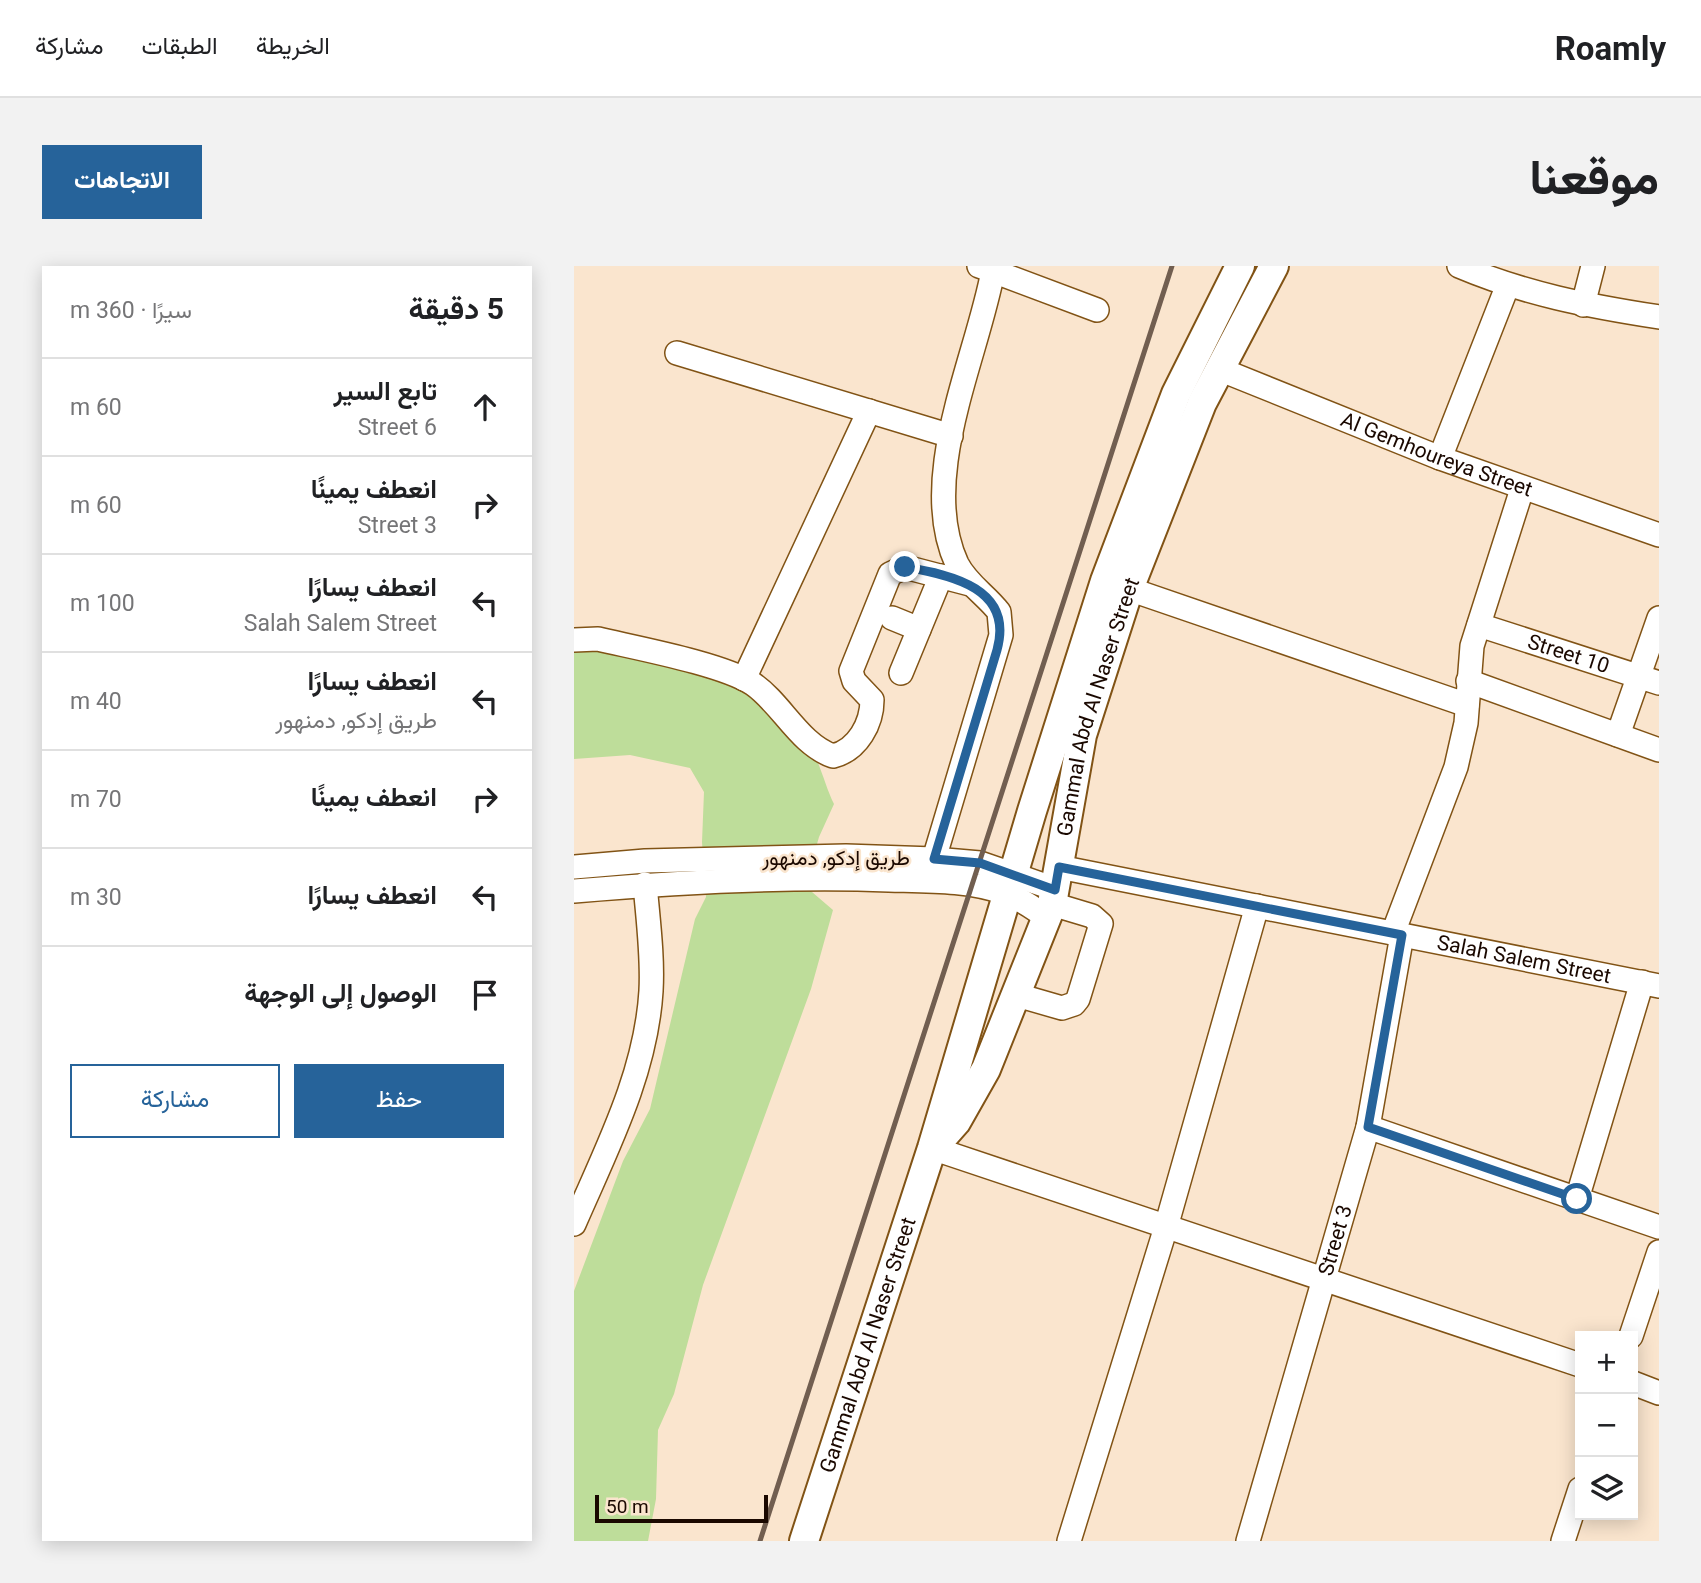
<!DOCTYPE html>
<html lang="ar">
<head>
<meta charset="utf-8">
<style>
	body { margin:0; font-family:Roboto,Vazirmatn,sans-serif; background:#f2f2f2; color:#202124; direction:rtl }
	.controls { position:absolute; right:21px; bottom:21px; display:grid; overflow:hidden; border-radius:0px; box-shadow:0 4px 18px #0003 }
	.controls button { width:63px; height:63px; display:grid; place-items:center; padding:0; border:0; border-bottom:2px solid #e0e0e0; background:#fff; color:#202124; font:35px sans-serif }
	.scale { position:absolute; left:21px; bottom:18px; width:173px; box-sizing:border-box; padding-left:7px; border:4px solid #1a0800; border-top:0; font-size:19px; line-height:24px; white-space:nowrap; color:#1a0800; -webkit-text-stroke:5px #fae5ce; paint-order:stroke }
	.stop { position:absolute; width:21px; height:21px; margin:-16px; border:5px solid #26639a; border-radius:50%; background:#fff }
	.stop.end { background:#26639a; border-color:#fff; box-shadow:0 2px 7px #0008 }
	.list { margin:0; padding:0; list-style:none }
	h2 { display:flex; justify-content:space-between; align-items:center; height:91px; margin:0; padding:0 28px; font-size:30px }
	h2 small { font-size:23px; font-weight:400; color:#757577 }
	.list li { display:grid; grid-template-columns:46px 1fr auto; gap:21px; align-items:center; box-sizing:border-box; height:98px; padding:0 28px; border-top:2px solid #e0e0e0 }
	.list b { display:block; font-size:26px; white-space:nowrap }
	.list p { margin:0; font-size:23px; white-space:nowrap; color:#757577 }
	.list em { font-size:23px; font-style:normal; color:#757577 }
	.actions { display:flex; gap:14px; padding:21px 28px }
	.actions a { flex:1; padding:16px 0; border:2px solid #26639a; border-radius:0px; text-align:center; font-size:24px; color:#26639a }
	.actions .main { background:#26639a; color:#fff }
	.icon { flex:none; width:38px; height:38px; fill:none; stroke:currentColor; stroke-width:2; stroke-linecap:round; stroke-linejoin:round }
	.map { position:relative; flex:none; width:1085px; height:1275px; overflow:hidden; direction:ltr; border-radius:0px }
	header { display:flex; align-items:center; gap:42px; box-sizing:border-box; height:98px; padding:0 35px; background:#fff; border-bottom:2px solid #e0e0e0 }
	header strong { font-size:33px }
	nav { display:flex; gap:38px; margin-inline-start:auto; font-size:24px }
	.intro { display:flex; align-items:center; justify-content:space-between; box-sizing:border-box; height:168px; padding:0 42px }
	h1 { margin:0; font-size:49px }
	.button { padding:18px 32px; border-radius:0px; background:#26639a; color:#fff; font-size:24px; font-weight:700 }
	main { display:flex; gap:42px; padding:0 42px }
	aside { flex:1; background:#fff; border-radius:0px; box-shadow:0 4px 18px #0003 }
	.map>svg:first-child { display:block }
	.water { fill:#bedd9a }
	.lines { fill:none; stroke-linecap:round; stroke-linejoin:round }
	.minor-casing { stroke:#815315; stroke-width:26 }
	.major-casing { stroke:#815315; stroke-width:32 }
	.minor { stroke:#fff; stroke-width:23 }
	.major { stroke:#fff; stroke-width:28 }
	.rail { stroke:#715e50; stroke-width:5 }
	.route { stroke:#26639a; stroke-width:9 }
	.labels { text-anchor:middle; stroke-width:5; stroke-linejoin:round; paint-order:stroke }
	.street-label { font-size:21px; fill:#1a0800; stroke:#fae5ce }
</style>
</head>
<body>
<header>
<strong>Roamly</strong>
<nav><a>الخريطة</a><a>الطبقات</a><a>مشاركة</a></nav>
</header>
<div class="intro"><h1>موقعنا</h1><a class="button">الاتجاهات</a></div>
<main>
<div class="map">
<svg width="1085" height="1275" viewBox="0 0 1085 1275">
	<rect width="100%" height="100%" fill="#fae5ce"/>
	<!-- water -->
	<path class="water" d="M0,374C74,394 191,409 235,479C246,496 251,520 260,538L245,571L231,620L259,644L237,723L129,1019L100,1128L84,1164L82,1233L74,1275H0V1025L49,895L76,843L121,653L132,631L128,576L130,526L116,502L56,489L0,493Z"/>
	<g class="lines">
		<!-- minor casing -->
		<g class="minor-casing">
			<g id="minor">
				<path d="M885,0C951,28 1014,40 1085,51"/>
				<path d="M419,5L523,44"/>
				<path d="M1009,39L1019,0"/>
				<path d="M103,87L377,170"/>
				<path id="s1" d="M645,103L866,192L1085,269"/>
				<path d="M866,192L933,21"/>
				<path d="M555,323L893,439"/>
				<path d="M318,352L345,363"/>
				<path id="s2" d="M905,359L1085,417"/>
				<path d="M0,374L24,373C62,382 149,398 179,418C208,438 225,478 259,490C284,484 298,457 298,434L280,415L277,405L316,308L331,301L396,318"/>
				<path d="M327,407L367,310"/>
				<path d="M170,413L295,145"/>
				<path d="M894,415L1085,484"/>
				<path d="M1044,469L1085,352"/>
				<path d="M360,593L427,369L425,346C412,329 393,318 383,298C343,212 403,92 419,5L405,0"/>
				<path d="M0,601L71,595L272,590L360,593L406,597L481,623"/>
				<path id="s3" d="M485,601L1085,720"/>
				<path d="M0,625C105,616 210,610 315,614C354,615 395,614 431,627C446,632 460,643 473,651"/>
				<path d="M819,667L882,501L892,457L898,380L948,223"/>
				<path d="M443,729L488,742L500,738L504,733L527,658L518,650L478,638"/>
				<path d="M794,861L1085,961"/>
				<path d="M358,882L1006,1099"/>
				<path d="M1003,933L1068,716"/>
				<path d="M0,958C32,884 72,808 77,725C79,690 74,654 71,618"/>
				<path d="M1057,1070L1085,986"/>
				<path d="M1059,1117L1085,1127"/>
				<path d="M495,1275L592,961L683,640"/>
				<path id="s4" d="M674,1275L794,861L828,669"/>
				<path d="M989,1275L1006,1223"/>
			</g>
		</g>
		<!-- major casing -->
		<g class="major-casing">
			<g id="major">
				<path id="s5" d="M367,873L382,856L412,803L478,638L508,469L555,323L628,137L700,0"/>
				<path id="s6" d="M230,1275L358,882L458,545L531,315L602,128L666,0"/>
			</g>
		</g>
		<!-- minor -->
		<use href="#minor" class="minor"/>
		<!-- major -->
		<use href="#major" class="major"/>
		<!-- rail -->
		<path class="rail" d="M186,1275L598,0"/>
	</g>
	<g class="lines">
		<!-- route -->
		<path class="route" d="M331,301C379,309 440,323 423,384L360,593L406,597L481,624L485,601L828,669L794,861L1003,933"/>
	</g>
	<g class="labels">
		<!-- street labels -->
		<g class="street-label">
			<text dy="7" stroke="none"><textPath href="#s1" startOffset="234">Al Gemhoureya Street</textPath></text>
			<text dy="7" stroke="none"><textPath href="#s2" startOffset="94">Street 10</textPath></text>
			<text dy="7" stroke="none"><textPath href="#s5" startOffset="464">Gammal Abd Al Naser Street</textPath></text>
			<text x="262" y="599">طريق إدكو, دمنهور</text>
			<text dy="7" stroke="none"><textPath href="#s3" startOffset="474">Salah Salem Street</textPath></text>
			<text dy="7" stroke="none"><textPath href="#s4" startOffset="313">Street 3</textPath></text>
			<text dy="7" stroke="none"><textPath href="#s6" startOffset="206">Gammal Abd Al Naser Street</textPath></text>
		</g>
	</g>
</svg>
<div class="controls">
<button>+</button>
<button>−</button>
<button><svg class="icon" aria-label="layers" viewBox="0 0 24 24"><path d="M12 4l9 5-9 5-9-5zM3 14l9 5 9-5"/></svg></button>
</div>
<div class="scale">50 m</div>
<div class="stop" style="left:1003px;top:933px"></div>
<div class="stop end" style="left:331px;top:301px"></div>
</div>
<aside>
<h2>5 دقيقة<small>سيرًا · 360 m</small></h2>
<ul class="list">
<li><svg class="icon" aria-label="ahead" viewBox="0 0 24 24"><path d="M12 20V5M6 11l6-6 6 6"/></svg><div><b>تابع السير</b><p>Street 6</p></div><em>60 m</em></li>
<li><svg class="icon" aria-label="right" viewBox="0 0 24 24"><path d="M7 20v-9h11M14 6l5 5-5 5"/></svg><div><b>انعطف يمينًا</b><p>Street 3</p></div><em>60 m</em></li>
<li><svg class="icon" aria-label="left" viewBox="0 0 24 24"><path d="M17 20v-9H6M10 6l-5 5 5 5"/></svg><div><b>انعطف يسارًا</b><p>Salah Salem Street</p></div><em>100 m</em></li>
<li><svg class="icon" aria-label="left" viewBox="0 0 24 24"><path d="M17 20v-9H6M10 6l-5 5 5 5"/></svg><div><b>انعطف يسارًا</b><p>طريق إدكو, دمنهور</p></div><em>40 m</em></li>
<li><svg class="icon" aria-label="right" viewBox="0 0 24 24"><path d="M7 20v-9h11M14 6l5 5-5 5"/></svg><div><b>انعطف يمينًا</b></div><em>70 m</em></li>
<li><svg class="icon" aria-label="left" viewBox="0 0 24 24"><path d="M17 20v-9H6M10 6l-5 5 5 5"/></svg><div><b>انعطف يسارًا</b></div><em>30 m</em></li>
<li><svg class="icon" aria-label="arrive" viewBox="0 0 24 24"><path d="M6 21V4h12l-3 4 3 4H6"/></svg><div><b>الوصول إلى الوجهة</b></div></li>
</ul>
<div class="actions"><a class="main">حفظ</a><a>مشاركة</a></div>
</aside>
</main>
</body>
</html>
